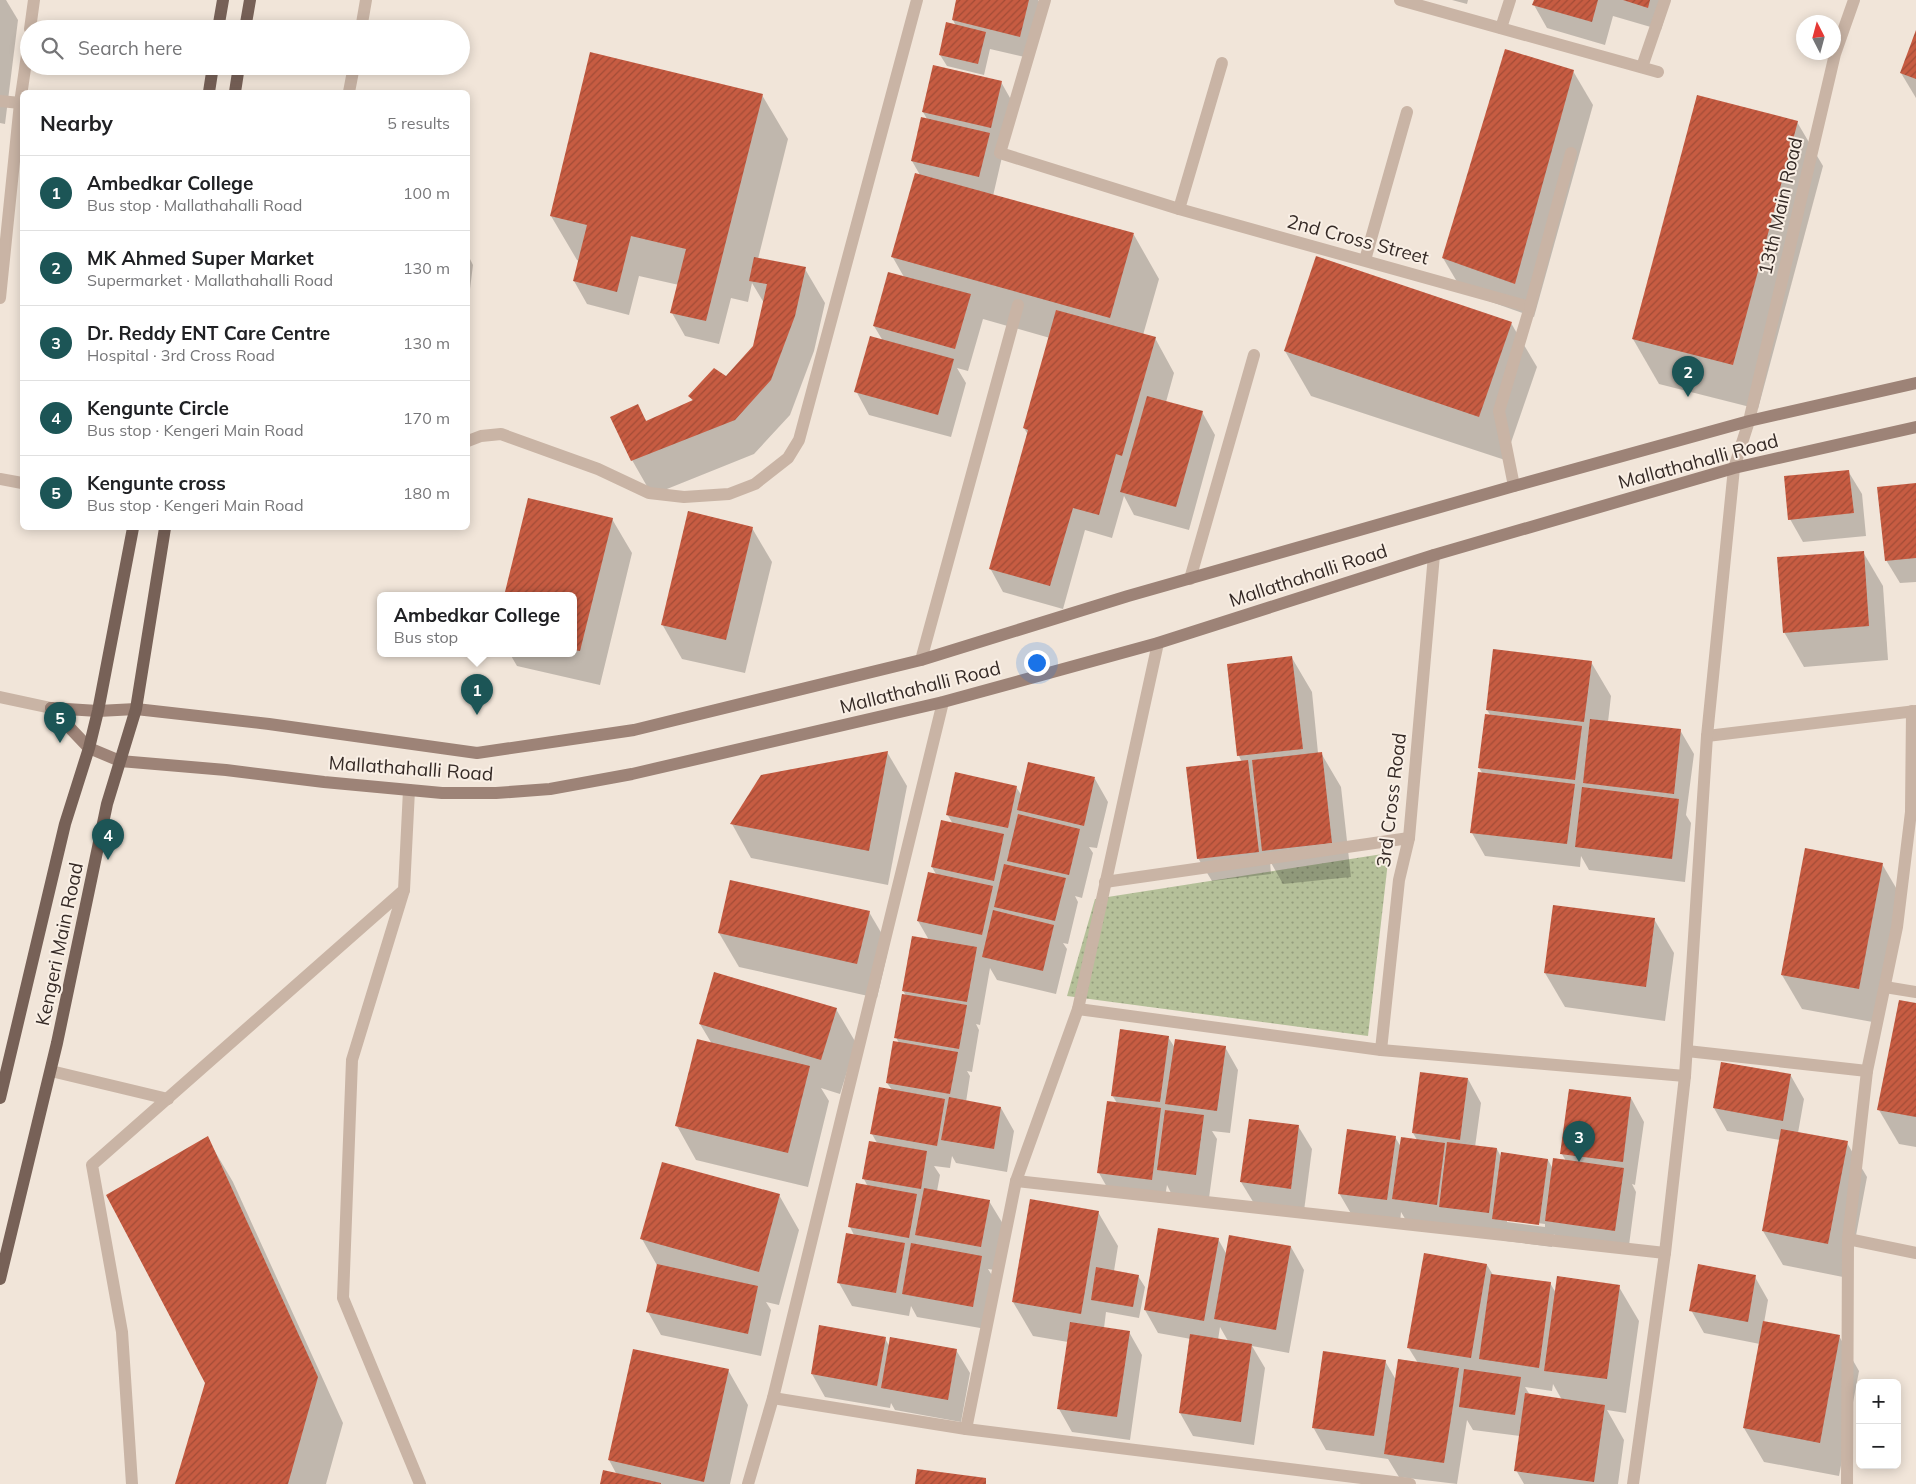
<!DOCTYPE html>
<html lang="en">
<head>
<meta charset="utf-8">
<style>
	body { margin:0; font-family:Mulish,sans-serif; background:#f2f2f2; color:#202124 }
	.controls { position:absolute; right:15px; bottom:15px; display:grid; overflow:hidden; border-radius:8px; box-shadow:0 2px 12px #0003 }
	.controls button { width:45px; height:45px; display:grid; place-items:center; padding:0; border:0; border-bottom:1px solid #e0e0e0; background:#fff; color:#202124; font:25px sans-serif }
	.compass { position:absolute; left:1796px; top:15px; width:45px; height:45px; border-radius:50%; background:#fff; box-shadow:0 2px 12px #0003; rotate:354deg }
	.you { position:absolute; left:1036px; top:662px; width:18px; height:18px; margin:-12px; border:4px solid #fff; border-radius:50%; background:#1a73e8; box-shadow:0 0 0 8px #1a73e833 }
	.badge { display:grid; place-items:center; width:32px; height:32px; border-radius:50%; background:#1c5556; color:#fff; font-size:16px; font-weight:700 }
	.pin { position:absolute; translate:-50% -41px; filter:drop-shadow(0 1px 2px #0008) }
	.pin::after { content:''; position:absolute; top:26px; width:18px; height:15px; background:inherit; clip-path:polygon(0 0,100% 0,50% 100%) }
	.popup { position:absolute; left:377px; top:592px; width:200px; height:65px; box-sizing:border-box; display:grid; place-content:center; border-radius:8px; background:#fff; filter:drop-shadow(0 1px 4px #0005); font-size:16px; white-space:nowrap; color:#757577 }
	.popup b { font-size:19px; color:#202124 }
	.popup::after { content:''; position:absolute; left:50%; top:100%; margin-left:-10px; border:10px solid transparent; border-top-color:#fff }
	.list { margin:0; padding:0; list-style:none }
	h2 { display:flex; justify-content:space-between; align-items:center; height:65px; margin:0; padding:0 20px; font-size:21px }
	h2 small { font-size:16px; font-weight:400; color:#757577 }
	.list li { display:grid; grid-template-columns:32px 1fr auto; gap:15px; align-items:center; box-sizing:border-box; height:75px; padding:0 20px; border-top:1px solid #e0e0e0 }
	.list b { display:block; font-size:19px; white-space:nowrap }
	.list p { margin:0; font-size:16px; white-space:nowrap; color:#757577 }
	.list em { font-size:16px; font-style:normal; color:#757577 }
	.icon { flex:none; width:28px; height:28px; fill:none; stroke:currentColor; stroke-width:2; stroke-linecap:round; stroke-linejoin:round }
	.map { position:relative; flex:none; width:1916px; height:1484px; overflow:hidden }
	.search { position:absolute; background:#fff; box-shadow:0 2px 12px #0003; left:20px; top:20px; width:450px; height:55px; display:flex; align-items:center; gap:12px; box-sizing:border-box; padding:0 18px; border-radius:28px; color:#757577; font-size:19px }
	.panel { position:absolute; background:#fff; box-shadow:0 2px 12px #0003; left:20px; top:90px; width:450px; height:440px; border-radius:8px }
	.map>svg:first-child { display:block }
	.park { fill:url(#park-dots) }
	.shadow { fill:#0003; fill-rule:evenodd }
	.building { fill:url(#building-hatch) }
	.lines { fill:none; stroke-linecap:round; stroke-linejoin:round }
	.service { stroke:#c9b4a5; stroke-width:12 }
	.minor { stroke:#c9b4a5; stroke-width:12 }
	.tertiary { stroke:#c9b4a5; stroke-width:12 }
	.secondary { stroke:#9d8377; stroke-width:12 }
	.primary { stroke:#776157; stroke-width:12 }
	.labels { text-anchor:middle; stroke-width:4; stroke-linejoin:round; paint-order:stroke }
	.street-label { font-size:19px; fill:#352a26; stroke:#f9efe5 }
</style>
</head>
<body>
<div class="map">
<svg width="1916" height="1484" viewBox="0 0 1916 1484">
	<defs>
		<pattern id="park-dots" width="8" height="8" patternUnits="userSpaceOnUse" patternTransform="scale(1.25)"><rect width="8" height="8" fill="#b5c099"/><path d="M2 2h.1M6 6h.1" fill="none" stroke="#949c7d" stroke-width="1.8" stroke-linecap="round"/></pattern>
		<pattern id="building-hatch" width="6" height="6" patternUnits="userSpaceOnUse" patternTransform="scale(1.25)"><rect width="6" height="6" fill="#c75c42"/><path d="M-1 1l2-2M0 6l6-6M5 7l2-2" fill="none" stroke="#a24c37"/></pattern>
	</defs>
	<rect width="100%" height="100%" fill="#f1e5d9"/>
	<!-- park -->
	<path class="park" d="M1389,853L1368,1036L1067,996L1095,899Z"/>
	<!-- shadow -->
	<g class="shadow">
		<path d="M0,0H6L18,20L5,124L0,123Z"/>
		<path d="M958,0H1038L1045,11L1033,59L990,49L984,75L947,66L940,55L956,26L953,20Z"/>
		<path d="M1452,0H1468L1467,4Z"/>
		<path d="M1535,0H1670L1661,30L1613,16L1605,45L1547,28L1534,5Z"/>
		<path d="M1916,33V98L1901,73Z"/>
		<path d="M934,67L1001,82L1014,105L993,196L1134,235L1159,279L1143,335L1155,338L1174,373L1166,402L1202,412L1215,435L1189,530L1134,515L1124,496L1112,538L1085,530L1063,609L1003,592L990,568L1028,435L1024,428L1050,338L983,319L968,371L957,368L966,383L951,437L869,415L856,391L883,341L874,326L904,277L892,256L920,175L912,161L922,118L927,119L923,112Z"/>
		<path d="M1573,71L1593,105L1534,317L1463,292L1443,258Z"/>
		<path d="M762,95L788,139L758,259L805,269L825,303L814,351L790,415L754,454L652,495L632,460L637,406L647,422L693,402L690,396L726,378L754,347L764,303L752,283L748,302L731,298L719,344L685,336L672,313L679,285L639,276L629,315L587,304L574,281L579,261L577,260L551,216Z"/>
		<path d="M1797,122L1823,166L1758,409L1659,384L1633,339Z"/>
		<path d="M468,255L473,265L468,305Z"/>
		<path d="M1511,323L1537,367L1505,460L1311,396L1285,351Z"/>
		<path d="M1848,471L1862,494L1866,536L1803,542L1790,519Z"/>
		<path d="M1916,484V582L1900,583L1886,560Z"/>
		<path d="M529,499L612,519L632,553L600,685L517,666L510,654H573V596H506Z"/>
		<path d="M752,528L772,562L745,673L682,659L662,624Z"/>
		<path d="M1863,552L1883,586L1888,660L1804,667L1784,632Z"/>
		<path d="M1292,658L1312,692L1318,753H1321L1341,787L1351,877L1283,884L1270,861L1271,874L1212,881L1198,858L1242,762L1239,756L1228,665Z"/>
		<path d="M1591,662L1611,696L1608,722L1680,730L1694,754L1686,815L1691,823L1685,882L1589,870L1581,856L1580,867L1485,856L1472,833L1483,774L1479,768L1486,716H1491L1487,710Z"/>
		<path d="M887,752L907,786L888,885L751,858L732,824Z"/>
		<path d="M1095,779L1108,802L1097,848L1089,847L1093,853L1082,898L1075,896L1078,902L1068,944L1063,943L1067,949L1056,994L997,980L990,968L980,1025L976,1024L979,1030L972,1072L967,1071L970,1076L966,1102L1001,1108L1014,1131L1007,1172L956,1163L952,1156L950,1168L934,1166L940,1175L937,1191L989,1201L1003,1224L994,1270L988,1269L995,1280L986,1329L917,1317L911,1306L909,1316L852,1306L839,1283L854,1235L850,1227L868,1187L864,1179L877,1143L872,1134L892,1090L887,1083L899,1043L896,1037L907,997L903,991L929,940L918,921L937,876L932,867L953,824L947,814L1016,787L1022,796Z"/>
		<path d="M1882,864L1902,898L1878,1023L1802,1009L1782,975Z"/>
		<path d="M869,912L889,946L877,998L739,967L719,933Z"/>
		<path d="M1654,919L1674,953L1665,1021L1565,1007L1545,973Z"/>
		<path d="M1916,1004V1147L1899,1144L1879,1110Z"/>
		<path d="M836,1009L856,1043L840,1094L821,1088L829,1101L808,1187L696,1160L677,1126L712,1044L700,1024Z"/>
		<path d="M1168,1037L1175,1048L1225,1047L1238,1070L1230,1133L1212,1131L1217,1139L1209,1198L1171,1193L1167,1185L1164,1203L1112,1196L1099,1173L1117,1103L1112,1095Z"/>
		<path d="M1791,1076L1804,1099L1798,1133L1847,1143L1867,1177L1848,1278L1783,1265L1763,1231L1780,1140L1727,1131L1714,1108Z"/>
		<path d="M1468,1079L1481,1103L1475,1147L1497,1149L1501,1157L1548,1160L1553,1169L1566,1161L1562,1154L1631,1098L1644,1122L1635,1185L1632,1184L1636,1192L1628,1253L1559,1244L1554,1234L1552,1247L1506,1241L1407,1222L1401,1212L1400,1223L1353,1217L1339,1193L1395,1137L1401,1147L1417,1140L1413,1133ZM1507,1219L1545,1224V1227L1507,1222Z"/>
		<path d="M1298,1126L1312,1149L1304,1211L1255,1205L1241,1182Z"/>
		<path d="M207,1138L233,1182L343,1423L326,1484H176L206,1383Z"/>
		<path d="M779,1195L799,1230L779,1305L766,1302L771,1310L761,1356L661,1335L648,1312L658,1267L642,1239Z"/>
		<path d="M1098,1212L1118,1246L1114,1271L1138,1276L1145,1287L1139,1318L1106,1312L1104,1328L1129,1332L1142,1355L1130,1440L1072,1432L1059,1409L1068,1342L1033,1336L1013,1302Z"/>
		<path d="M1218,1239L1227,1255L1291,1247L1304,1270L1289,1353L1252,1346L1265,1368L1254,1445L1193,1436L1180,1413L1191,1339L1158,1333L1145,1310ZM1220,1327L1228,1341L1218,1340Z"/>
		<path d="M1487,1265L1493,1275L1550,1283L1556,1293L1619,1287L1639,1321L1626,1413L1607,1410L1624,1440L1618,1484H1524L1516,1470L1520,1436L1473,1430L1467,1420L1457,1484L1399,1477L1388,1459L1326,1450L1313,1427L1385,1361L1396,1380L1418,1363L1408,1347ZM1553,1384L1562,1400L1530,1395L1525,1387L1552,1391Z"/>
		<path d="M1755,1277L1768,1300L1764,1323L1839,1336L1859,1371L1839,1476L1764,1462L1744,1428L1760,1344L1704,1333L1691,1310Z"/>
		<path d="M885,1338L889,1346L956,1350L970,1373L961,1422L895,1410L891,1403L890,1408L825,1397L812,1374Z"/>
		<path d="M634,1350L728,1370L748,1405L730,1484H601L617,1475L609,1460Z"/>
	</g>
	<!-- building -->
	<g class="building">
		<path d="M956,0H1029L1020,37L952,20Z"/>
		<path d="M1534,0H1598L1592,22L1532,5Z"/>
		<path d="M1623,0H1650L1648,8Z"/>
		<path d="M946,22L986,32L978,64L939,55Z"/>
		<path d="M1916,30V79L1900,73Z"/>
		<path d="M1505,49L1574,70L1515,284L1442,258Z"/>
		<path d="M590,52L763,94L706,321L670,313L686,249L631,236L617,292L573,281L587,225L550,216Z"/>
		<path d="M933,65L1002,81L991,128L922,112Z"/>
		<path d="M1697,95L1798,121L1733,365L1632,339Z"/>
		<path d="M921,117L990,133L979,177L911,161Z"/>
		<path d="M915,173L1134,233L1110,318L891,257Z"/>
		<path d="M1316,256L1512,322L1479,417L1284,351Z"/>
		<path d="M754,257L806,267L795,316L771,380L735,420L631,461L610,417L638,404L646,421L693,400L688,396L714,368L726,376L753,346L767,284L749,281Z"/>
		<path d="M888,272L971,294L955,349L873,326Z"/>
		<path d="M1056,310L1156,337L1122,456L1116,454L1099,515L1073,508L1050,586L989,569L1028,430L1023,428Z"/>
		<path d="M870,336L954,359L938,415L854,392Z"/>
		<path d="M1147,396L1203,411L1176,507L1120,492Z"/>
		<path d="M1849,470L1854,513L1788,520L1784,476Z"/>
		<path d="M1916,483V558L1885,561L1877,487Z"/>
		<path d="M528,498L613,518L580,651L573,650V596H504Z"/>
		<path d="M688,511L753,527L726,640L661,625Z"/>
		<path d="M1864,551L1869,626L1783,633L1777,557Z"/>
		<path d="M1493,649L1592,661L1584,722L1486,710Z"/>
		<path d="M1292,656L1303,749L1237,756L1227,664Z"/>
		<path d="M1485,714L1582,726L1575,780L1478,768Z"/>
		<path d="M1590,719L1681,729L1674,794L1583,783Z"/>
		<path d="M888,751L869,851L730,824L761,775Z"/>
		<path d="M1322,752L1332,843L1262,851L1252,760Z"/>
		<path d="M1248,760L1259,852L1197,859L1186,767Z"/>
		<path d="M1028,762L1095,777L1084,826L1017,810Z"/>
		<path d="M955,772L1017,786L1008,828L946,815Z"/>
		<path d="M1478,772L1575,784L1567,844L1470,833Z"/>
		<path d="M1582,787L1679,799L1672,859L1575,847Z"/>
		<path d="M1018,814L1080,829L1069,875L1007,861Z"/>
		<path d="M941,820L1004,834L994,881L931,867Z"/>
		<path d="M1805,848L1883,863L1859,989L1781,975Z"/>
		<path d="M1004,864L1066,878L1055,921L994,907Z"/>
		<path d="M928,872L993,886L982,935L917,921Z"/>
		<path d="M730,880L870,911L857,964L718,933Z"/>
		<path d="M1553,905L1655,918L1646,987L1544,973Z"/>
		<path d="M993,910L1054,925L1043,971L982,957Z"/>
		<path d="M912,936L977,947L967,1002L902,991Z"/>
		<path d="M714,972L837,1008L821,1060L699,1024Z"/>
		<path d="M902,994L967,1005L959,1049L894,1038Z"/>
		<path d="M1899,1000L1916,1003V1117L1877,1110Z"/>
		<path d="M1120,1029L1169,1036L1160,1102L1111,1096Z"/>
		<path d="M697,1039L810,1066L788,1153L675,1126Z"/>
		<path d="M1175,1039L1226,1046L1217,1111L1165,1104Z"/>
		<path d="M893,1041L958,1052L950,1094L886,1083Z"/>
		<path d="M1721,1062L1791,1074L1783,1121L1713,1108Z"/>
		<path d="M1420,1072L1468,1078L1460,1140L1412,1133Z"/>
		<path d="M879,1087L945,1099L937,1146L870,1134Z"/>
		<path d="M1569,1089L1631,1097L1623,1162L1560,1154Z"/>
		<path d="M949,1097L1001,1107L994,1149L941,1140Z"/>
		<path d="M1107,1101L1161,1108L1152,1180L1097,1173Z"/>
		<path d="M1165,1110L1204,1115L1196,1175L1157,1170Z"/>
		<path d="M1249,1119L1299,1125L1291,1189L1240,1182Z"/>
		<path d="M1347,1129L1396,1136L1387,1200L1338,1194Z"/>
		<path d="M1781,1129L1848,1141L1828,1244L1762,1231Z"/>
		<path d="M208,1136L318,1377L288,1484H175L205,1383L106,1195Z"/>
		<path d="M1401,1137L1445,1143L1437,1205L1392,1199Z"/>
		<path d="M869,1141L927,1151L921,1189L862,1179Z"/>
		<path d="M1447,1142L1497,1148L1489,1213L1439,1207Z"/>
		<path d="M1501,1152L1548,1159L1539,1225L1492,1219Z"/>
		<path d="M1553,1158L1624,1168L1615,1231L1545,1221Z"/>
		<path d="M662,1162L780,1194L759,1272L640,1239Z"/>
		<path d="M856,1183L917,1194L909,1238L848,1227Z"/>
		<path d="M924,1188L990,1200L981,1247L915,1235Z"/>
		<path d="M1030,1199L1099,1211L1081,1314L1012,1302Z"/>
		<path d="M1158,1228L1219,1238L1204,1321L1144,1310Z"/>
		<path d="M846,1233L905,1243L896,1293L837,1283Z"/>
		<path d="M1229,1235L1291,1246L1276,1330L1214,1319Z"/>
		<path d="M911,1243L982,1256L973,1307L902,1294Z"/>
		<path d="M1424,1253L1487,1264L1471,1358L1407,1348Z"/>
		<path d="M657,1264L758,1286L748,1334L646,1312Z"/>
		<path d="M1698,1264L1756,1275L1748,1322L1689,1311Z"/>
		<path d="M1096,1267L1139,1275L1133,1307L1091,1300Z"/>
		<path d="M1491,1274L1551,1282L1539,1368L1479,1359Z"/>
		<path d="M1557,1276L1620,1285L1607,1379L1544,1371Z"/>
		<path d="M1763,1321L1840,1335L1820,1443L1743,1428Z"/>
		<path d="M1070,1322L1130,1331L1117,1417L1057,1409Z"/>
		<path d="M819,1325L886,1337L877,1386L811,1374Z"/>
		<path d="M1190,1334L1252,1344L1241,1422L1179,1413Z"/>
		<path d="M890,1337L957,1349L948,1400L881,1388Z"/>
		<path d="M633,1349L729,1369L704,1482L608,1460Z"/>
		<path d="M1323,1351L1386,1360L1374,1436L1312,1428Z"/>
		<path d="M1398,1359L1459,1368L1444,1463L1384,1454Z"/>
		<path d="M1464,1369L1521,1377L1515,1415L1459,1407Z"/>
		<path d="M1525,1393L1605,1405L1594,1482L1514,1471Z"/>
		<path d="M917,1469L986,1478V1484H915Z"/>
		<path d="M603,1470L661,1483V1484H600Z"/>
	</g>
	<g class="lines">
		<!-- service -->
		<g class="service">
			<path d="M361,29L366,0"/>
			<path d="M349,92L354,66"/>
			<path d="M468,441L481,436L501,434L598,469L649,493L684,497L729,494L755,484L788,458L799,440L917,0"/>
			<path d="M404,890L352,1060L343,1298L420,1484"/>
			<path d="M51,1071L168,1099"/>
			<path d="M132,1484L122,1332L92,1165L404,890L409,790"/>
		</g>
		<!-- minor -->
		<g class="minor">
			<path d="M1045,0L1000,153L1179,209L1530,307L1499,411L1514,486"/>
			<path d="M1400,0L1658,72"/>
			<path d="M1501,28L1510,0"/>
			<path d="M30,29L34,0"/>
			<path d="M1642,67L1665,0"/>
			<path d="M0,101L20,103"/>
			<path d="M1179,209L1222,63"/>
			<path d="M1365,260L1407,112"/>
			<path d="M0,298L20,103L29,41"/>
			<path d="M1530,307L1571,153"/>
			<path d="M1749,421L1835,54L1854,0"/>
			<path d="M0,479L22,483"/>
			<path d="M1190,579L1254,355"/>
			<path d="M921,660L1018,305"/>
			<path d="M1707,736L1916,711"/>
			<path d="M1105,882L1409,838"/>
			<path d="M1885,987L1916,992"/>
			<path d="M1078,1009L1381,1050L1685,1076"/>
			<path d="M1381,1050L1399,880L1409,838L1434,555"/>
			<path d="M1687,1051L1867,1071"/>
			<path d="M1016,1181L1665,1253"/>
			<path d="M1848,1239L1916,1253"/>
			<path d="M773,1398L966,1429L1410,1484"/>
			<path d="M966,1429L1016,1181L1078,1009L1158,643"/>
			<path d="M748,1484L773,1398L943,702"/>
			<path d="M1847,1484L1848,1239L1867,1071L1897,927L1911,812L1912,711"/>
		</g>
		<!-- tertiary -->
		<g class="tertiary">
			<path d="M0,697L51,708"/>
			<path d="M1633,1484L1665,1253L1685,1076L1707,736L1734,468L1749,421"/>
		</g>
		<!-- secondary -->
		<g class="secondary">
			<path d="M51,708L89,748L120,761L226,770L324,782L442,793H496L550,789L632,774L943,702L1158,643L1434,555L1734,468L1916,427"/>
			<path d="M51,708L98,711L136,709L269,724L477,753L634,730L921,660L1128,596L1514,486L1749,421L1916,383"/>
		</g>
		<!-- primary -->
		<g class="primary">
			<path d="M218,29L223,0"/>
			<path d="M245,29L250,0"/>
			<path d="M209,92L213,66"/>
			<path d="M235,92L239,66"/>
			<path d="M0,1098L65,824L89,748L98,711L133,528"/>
			<path d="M0,1279L57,1043L107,804L136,709L165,528"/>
		</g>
	</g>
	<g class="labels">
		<!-- street labels -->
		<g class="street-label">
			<text transform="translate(1780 206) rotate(-77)" y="7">13th Main Road</text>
			<text transform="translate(1358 239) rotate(15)" y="7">2nd Cross Street</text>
			<text transform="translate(1698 461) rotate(-15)" y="7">Mallathahalli Road</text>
			<text transform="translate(1308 575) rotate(-18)" y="7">Mallathahalli Road</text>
			<text transform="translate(920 687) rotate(-14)" y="7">Mallathahalli Road</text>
			<text transform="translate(411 768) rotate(4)" y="7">Mallathahalli Road</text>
			<text transform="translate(1391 800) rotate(-83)" y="7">3rd Cross Road</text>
			<text transform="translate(59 944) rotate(-78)" y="7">Kengeri Main Road</text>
		</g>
	</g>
</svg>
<div class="controls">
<button>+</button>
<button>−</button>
</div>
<svg class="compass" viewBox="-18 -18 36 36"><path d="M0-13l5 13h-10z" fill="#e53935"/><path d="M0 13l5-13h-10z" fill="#757577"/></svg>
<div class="you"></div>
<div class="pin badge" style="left:477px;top:715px">1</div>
<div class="popup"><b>Ambedkar College</b>Bus stop</div>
<div class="pin badge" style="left:1688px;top:397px">2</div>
<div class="pin badge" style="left:1579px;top:1162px">3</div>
<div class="pin badge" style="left:108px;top:860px">4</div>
<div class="pin badge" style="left:60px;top:743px">5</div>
<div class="search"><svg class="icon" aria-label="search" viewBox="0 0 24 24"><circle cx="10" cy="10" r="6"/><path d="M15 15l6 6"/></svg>Search here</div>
<section class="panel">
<h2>Nearby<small>5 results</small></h2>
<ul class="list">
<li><span class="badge">1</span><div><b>Ambedkar College</b><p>Bus stop · Mallathahalli Road</p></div><em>100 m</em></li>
<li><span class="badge">2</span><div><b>MK Ahmed Super Market</b><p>Supermarket · Mallathahalli Road</p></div><em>130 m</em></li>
<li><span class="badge">3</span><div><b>Dr. Reddy ENT Care Centre</b><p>Hospital · 3rd Cross Road</p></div><em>130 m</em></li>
<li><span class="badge">4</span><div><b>Kengunte Circle</b><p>Bus stop · Kengeri Main Road</p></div><em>170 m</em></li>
<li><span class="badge">5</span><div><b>Kengunte cross</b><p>Bus stop · Kengeri Main Road</p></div><em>180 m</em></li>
</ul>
</section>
</div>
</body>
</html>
